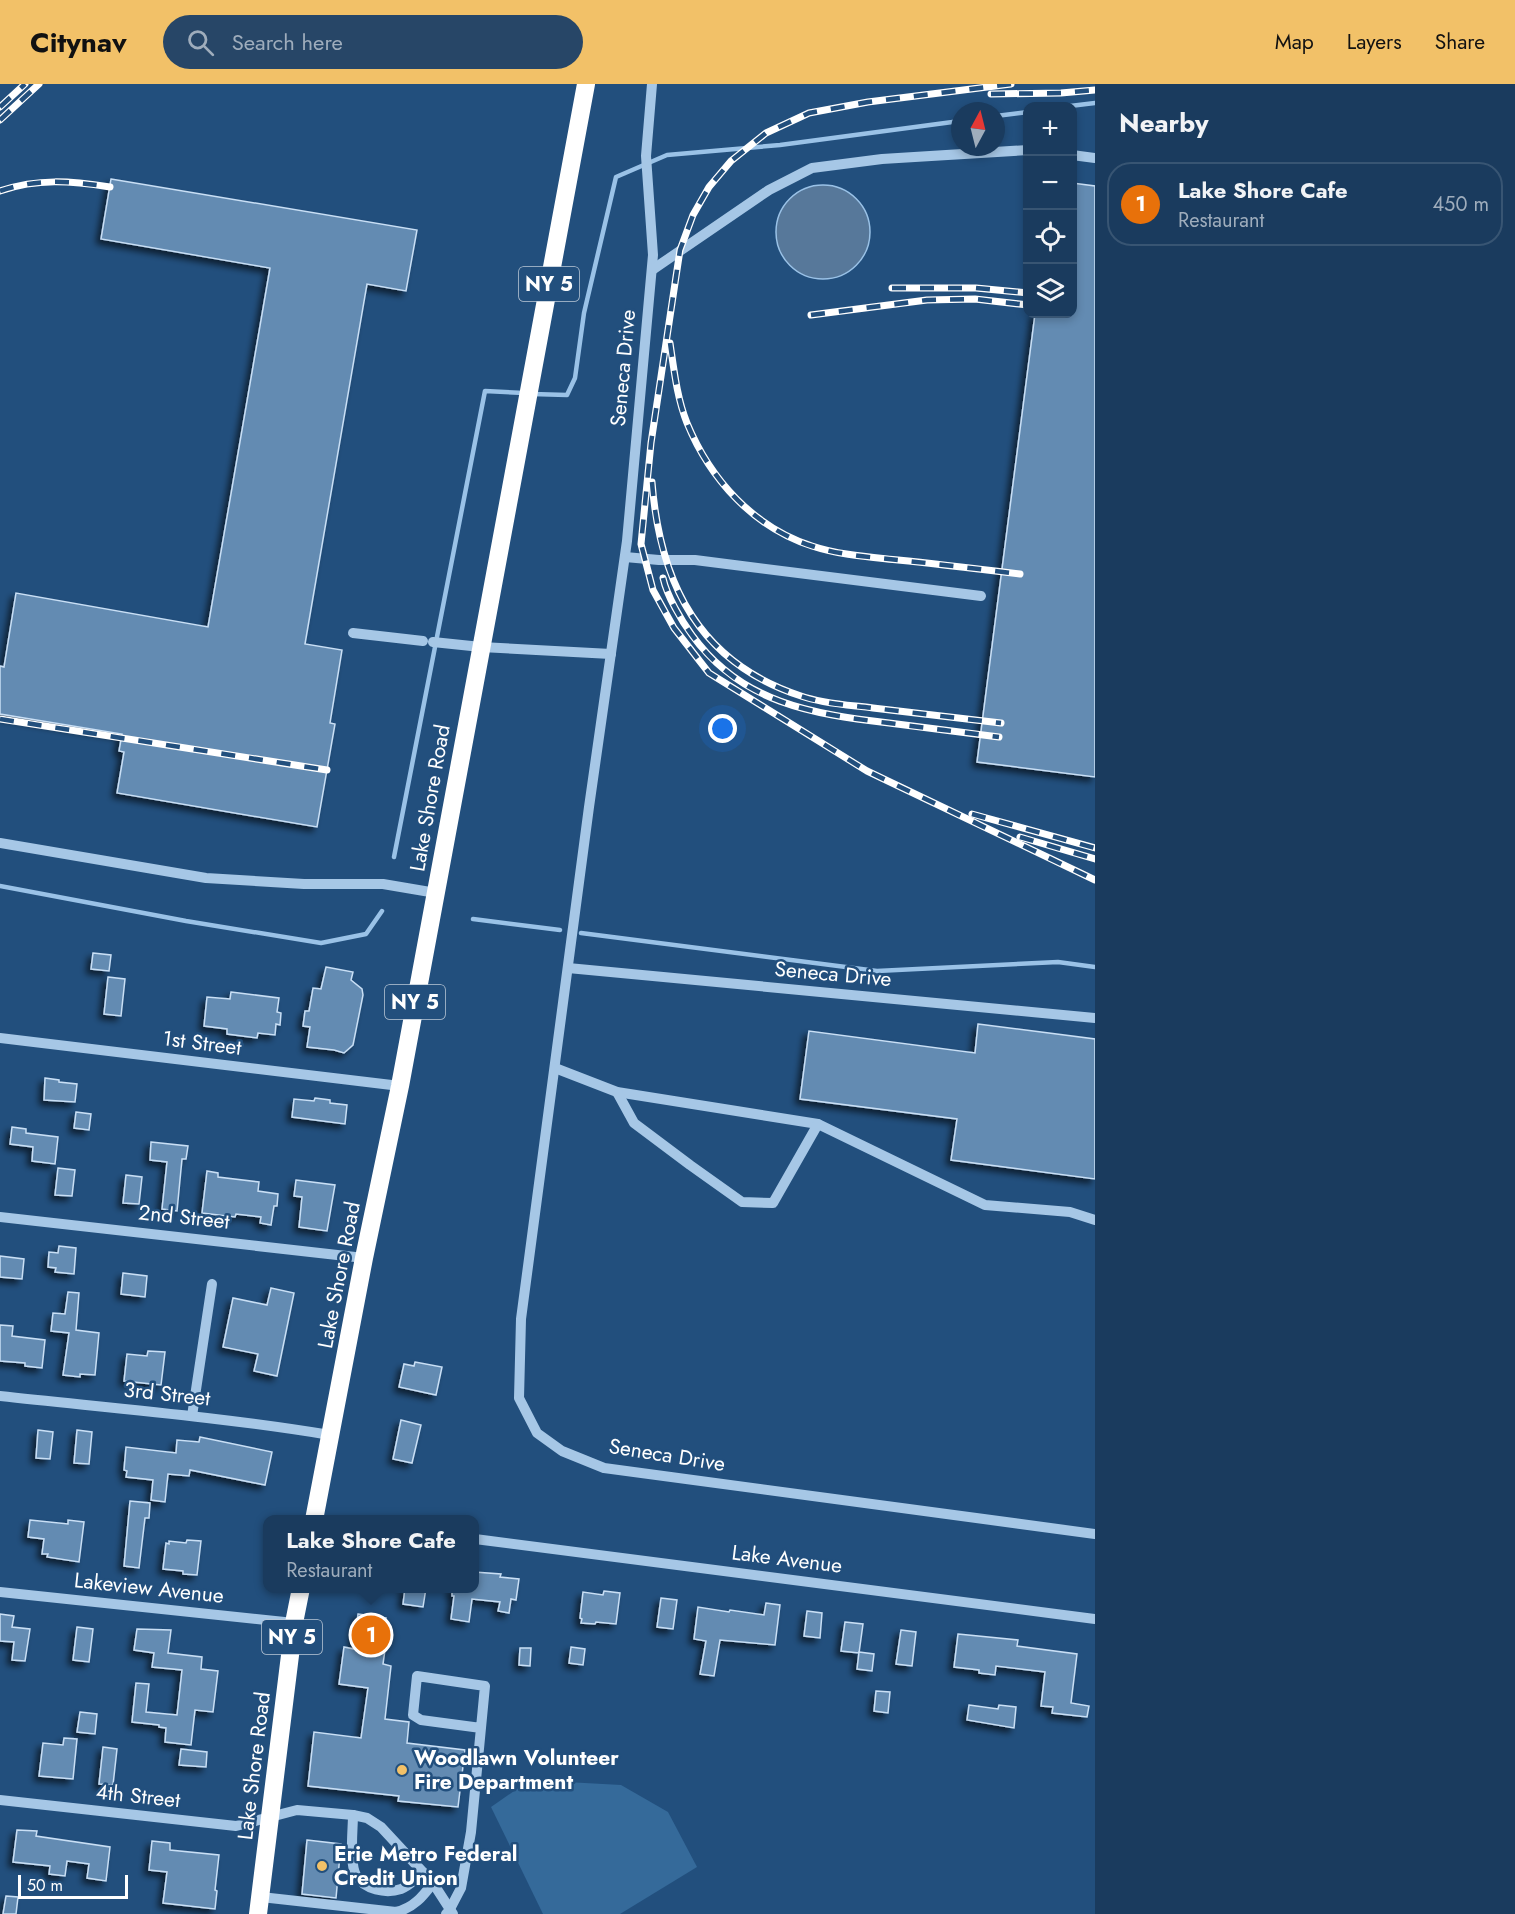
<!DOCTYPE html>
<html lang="en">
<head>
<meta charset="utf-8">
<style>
	body { margin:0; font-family:Jost,sans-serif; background:#274667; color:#f1f3f6 }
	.controls { position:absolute; right:18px; top:18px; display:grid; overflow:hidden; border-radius:12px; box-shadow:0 3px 9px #0003 }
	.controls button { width:54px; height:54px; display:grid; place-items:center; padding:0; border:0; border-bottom:2px solid #385573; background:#1a3b5e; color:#f1f3f6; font:30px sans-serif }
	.compass { position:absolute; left:951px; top:18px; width:54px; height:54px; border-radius:50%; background:#1a3b5e; box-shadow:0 3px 9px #0003; rotate:7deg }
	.scale { position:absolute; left:18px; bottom:15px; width:110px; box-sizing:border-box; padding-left:6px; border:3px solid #fff; border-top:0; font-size:16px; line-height:21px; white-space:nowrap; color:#fff; -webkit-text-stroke:4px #224f7d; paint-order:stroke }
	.you { position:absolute; left:723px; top:645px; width:21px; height:21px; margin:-15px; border:4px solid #fff; border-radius:50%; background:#1a73e8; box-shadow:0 0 0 9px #1a73e833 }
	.badge { display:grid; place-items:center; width:39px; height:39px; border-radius:50%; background:#f2c168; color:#fff; font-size:20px; font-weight:700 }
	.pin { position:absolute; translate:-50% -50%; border:3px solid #fff; box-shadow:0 2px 6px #0006 }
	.popup { position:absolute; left:263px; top:1431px; width:216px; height:78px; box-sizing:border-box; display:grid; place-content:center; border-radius:12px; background:#1a3b5e; filter:drop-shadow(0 2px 4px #0005); font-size:20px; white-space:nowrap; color:#9fadbc }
	.popup b { font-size:22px; color:#f1f3f6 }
	.popup::after { content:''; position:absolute; left:50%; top:100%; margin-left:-12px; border:12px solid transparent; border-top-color:#1a3b5e }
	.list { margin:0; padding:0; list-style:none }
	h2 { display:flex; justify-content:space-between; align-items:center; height:78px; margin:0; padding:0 24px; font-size:26px }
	h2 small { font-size:20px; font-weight:400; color:#9fadbc }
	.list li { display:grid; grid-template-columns:39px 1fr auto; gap:18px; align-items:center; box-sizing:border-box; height:84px; margin:0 12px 12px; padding:0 12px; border:2px solid #385573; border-radius:24px }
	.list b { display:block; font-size:22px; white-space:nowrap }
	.list p { margin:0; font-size:20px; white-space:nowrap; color:#9fadbc }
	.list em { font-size:20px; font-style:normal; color:#9fadbc }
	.icon { flex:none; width:33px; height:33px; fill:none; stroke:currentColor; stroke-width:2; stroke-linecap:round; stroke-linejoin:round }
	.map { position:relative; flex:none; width:1095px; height:1830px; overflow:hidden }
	header { display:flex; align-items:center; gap:36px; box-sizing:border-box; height:84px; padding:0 30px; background:#f2c168; color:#111 }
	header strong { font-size:28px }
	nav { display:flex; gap:33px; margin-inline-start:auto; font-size:21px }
	.search { width:420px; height:54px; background:#274667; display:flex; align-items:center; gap:15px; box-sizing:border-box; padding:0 21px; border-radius:33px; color:#9fadbc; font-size:22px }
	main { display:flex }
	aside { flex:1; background:#1a3b5e }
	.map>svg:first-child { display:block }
	.green { fill:#356a9a }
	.water { fill:#57789a; stroke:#9ac2e7; stroke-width:1.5 }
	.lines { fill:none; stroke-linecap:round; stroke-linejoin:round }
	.stream { stroke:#9ac2e7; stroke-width:4.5 }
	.building { fill:#638bb2; stroke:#c9dff5; stroke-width:1.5; filter:url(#shadow) }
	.minor { stroke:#a6c7e6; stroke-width:10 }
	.highway { stroke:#fff; stroke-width:18 }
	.rail-casing { stroke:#fff; stroke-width:7 }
	.rail { stroke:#224f7d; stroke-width:4.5; stroke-dasharray:14; stroke-linecap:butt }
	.poi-dot { fill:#f2c168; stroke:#224f7d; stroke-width:2 }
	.labels { text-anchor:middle; stroke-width:5; stroke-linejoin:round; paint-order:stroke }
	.shield { fill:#224f7d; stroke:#bdcad8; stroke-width:1.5 }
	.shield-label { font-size:20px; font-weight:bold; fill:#fff }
	.street-label { font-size:21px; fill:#fff; stroke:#224f7d }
	.poi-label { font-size:21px; font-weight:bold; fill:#fff; stroke:#224f7d; text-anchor:start }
</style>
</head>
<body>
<header>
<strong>Citynav</strong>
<div class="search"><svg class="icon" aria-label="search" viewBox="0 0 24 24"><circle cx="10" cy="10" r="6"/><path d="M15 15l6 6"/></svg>Search here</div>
<nav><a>Map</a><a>Layers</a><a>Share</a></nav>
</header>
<main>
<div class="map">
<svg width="1095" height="1830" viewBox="0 0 1095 1830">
	<defs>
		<filter id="shadow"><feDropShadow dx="-4.5" dy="4.5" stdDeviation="3" flood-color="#0009"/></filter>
	</defs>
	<rect width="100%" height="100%" fill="#224f7d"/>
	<!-- green -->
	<path class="green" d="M530,1696L621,1701L668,1728L697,1783L620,1830H543L491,1723Z"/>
	<!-- water -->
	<circle class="water" cx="823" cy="148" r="47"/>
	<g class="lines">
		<!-- stream -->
		<g class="stream">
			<path d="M1070,22L1095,19"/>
			<path d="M996,32L1028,28"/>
			<path d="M532,310L567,311L575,294L584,229L616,93L667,71L780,61L960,37"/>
			<path d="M394,773L485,307L524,309"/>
			<path d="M0,802L186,837L321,859L366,850L382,827"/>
			<path d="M473,835L560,846"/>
			<path d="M581,849L877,887L1058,878L1095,883"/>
		</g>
	</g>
	<!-- building -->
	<g class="building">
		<path d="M111,95L417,146L406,207L367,200L305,560L342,566L330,639L335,640L317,743L117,709L124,668L119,667L122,650L0,630V582L4,583L16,509L208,543L270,184L101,155Z"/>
		<path d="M1072,99L1095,102V693L977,678L1035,230H1072Z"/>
		<path d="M93,869L111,871L109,887L91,885Z"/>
		<path d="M326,883L353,888L351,896L362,905L363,911L353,961L344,969L334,966L307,963L310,943L303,942L305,927H309L313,904L321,905Z"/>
		<path d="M108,893L125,895L121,932L104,930Z"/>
		<path d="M231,908L279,914L277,928L281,929L280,941L276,940L275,951L258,949L257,954L227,950V945L204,942L207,913L230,915Z"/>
		<path d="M978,940L1095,955V1095L951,1076L957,1035L800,1015L809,947L975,969Z"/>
		<path d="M45,994L59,996V998L77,1000L75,1018L44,1016Z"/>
		<path d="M315,1014L330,1016V1019L347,1021L345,1040L292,1033L294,1015L314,1017Z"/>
		<path d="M76,1028L91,1030L89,1046L74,1044Z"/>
		<path d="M12,1043L26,1045V1049L58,1053L55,1080L32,1077L33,1063L10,1060Z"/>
		<path d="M151,1058L188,1062L186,1075H182L177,1127L162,1125L167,1078L150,1076Z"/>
		<path d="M58,1084L75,1086L72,1112L55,1111Z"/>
		<path d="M207,1087L218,1089V1093L259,1098L258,1107L278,1110L277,1122H274L271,1141L260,1139L261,1133L236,1130L235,1133L202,1129Z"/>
		<path d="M126,1091L142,1093L139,1120L123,1119Z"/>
		<path d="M296,1096L335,1101L327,1147L299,1143L302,1113L294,1112Z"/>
		<path d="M59,1162L76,1164L74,1190L55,1188L56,1184L48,1183L49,1168L58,1169Z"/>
		<path d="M0,1172L24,1175L22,1195L0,1193Z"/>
		<path d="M123,1189L147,1192L145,1213L121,1210Z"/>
		<path d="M271,1204L294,1209L277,1292L254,1287L258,1270L223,1263L233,1214L267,1221Z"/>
		<path d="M68,1208L79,1209L76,1246L99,1249L95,1291L80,1290V1293L63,1291L69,1249L51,1247L53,1229L65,1230Z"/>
		<path d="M0,1241L13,1242L12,1252L45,1256L42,1284L25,1282V1279L0,1277Z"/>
		<path d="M148,1267L165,1268L161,1301L124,1297L127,1270L147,1272Z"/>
		<path d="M415,1278L442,1283L436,1311L399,1303L404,1280L414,1282Z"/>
		<path d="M401,1336L421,1341L412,1379L393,1375Z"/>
		<path d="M38,1346L53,1348L50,1375L36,1374Z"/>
		<path d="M77,1346L92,1348L89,1380L74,1379Z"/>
		<path d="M200,1353L272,1368L265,1401L190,1386L189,1392L168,1390L165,1418L151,1416L153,1396L126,1393L127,1387L124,1386L126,1363L176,1369L177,1356L199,1358Z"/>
		<path d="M130,1417L150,1419L149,1434H145L139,1484L124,1482Z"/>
		<path d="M30,1436L68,1440V1436L84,1438L79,1478L47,1473L48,1470H42L44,1455L28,1453Z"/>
		<path d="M187,1456L201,1457L197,1491L183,1490V1487L163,1485L166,1459L169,1460V1457L186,1459Z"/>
		<path d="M474,1488L501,1490L500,1493L519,1495L516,1516L511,1515L509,1529L498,1527L500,1518L472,1515L469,1538L451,1535L454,1512H452V1504H474Z"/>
		<path d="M405,1504H426L423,1523L403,1520Z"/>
		<path d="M604,1507L620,1509L616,1540L596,1538L595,1540L581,1539L582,1535L580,1534L583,1508L603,1511Z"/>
		<path d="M661,1514L677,1516L673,1545L657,1543Z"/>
		<path d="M766,1519L780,1521L775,1561L720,1556L714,1592L700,1590L706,1557L694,1555L698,1523L729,1528L730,1526L764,1531Z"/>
		<path d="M807,1527L822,1529L820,1554L804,1552Z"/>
		<path d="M0,1530L14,1532L12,1543L30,1545L25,1577L12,1576L14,1558L0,1557Z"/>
		<path d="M358,1530L386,1534L385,1544L388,1545L383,1580L391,1582L385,1635L409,1638L407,1659L465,1666L458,1723L398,1717L399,1712L308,1702L314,1648L361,1654L368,1604L339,1600L344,1563L354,1565Z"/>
		<path d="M845,1538L863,1540L859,1569L841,1567Z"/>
		<path d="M77,1543L93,1545L89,1578L73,1576Z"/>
		<path d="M137,1545L171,1546L168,1569L202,1573L201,1585L218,1587L213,1628L195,1626L191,1661L165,1658L166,1644L159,1643V1641L132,1638L136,1599L149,1600L146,1628L177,1631L182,1586L152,1583L154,1569L134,1566Z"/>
		<path d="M901,1546L916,1548L912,1582L896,1580Z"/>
		<path d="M958,1550L1018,1556L1017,1562L1077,1570L1071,1619L1089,1622L1087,1633L1052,1629L1053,1623L1041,1622L1045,1588L996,1582L995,1591L979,1589V1586L954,1583Z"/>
		<path d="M571,1563L585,1565L583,1581L569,1579Z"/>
		<path d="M520,1564H531L530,1582L519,1581Z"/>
		<path d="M859,1568L874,1570L872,1587L857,1585Z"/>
		<path d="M876,1607L890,1608L888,1629L874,1627Z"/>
		<path d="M969,1621L998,1625L999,1621L1016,1623L1014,1644L967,1636Z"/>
		<path d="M80,1628L97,1630L95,1650L77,1648Z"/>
		<path d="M64,1654L77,1655L73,1695L39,1692L43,1659L63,1661Z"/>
		<path d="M103,1663L117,1665L113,1701L99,1700Z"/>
		<path d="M181,1665L207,1668L206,1683L179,1681Z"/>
		<path d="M17,1746L37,1747L36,1752L110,1763L106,1797L87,1794L89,1780L67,1777L65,1792L49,1790L50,1782L13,1778Z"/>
		<path d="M307,1756L341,1760L336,1814L302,1810Z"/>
		<path d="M152,1757L170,1759V1766L219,1771L215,1806L217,1807L215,1825L163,1819L167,1788L149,1786Z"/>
		<path d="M6,1812L18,1813L16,1830H3Z"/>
	</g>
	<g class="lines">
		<!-- minor -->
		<g class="minor">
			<path d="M652,0L646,72L653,171L627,457L589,723L521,1235L519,1314L537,1349L562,1367L604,1384L1095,1450"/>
			<path d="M1072,71L1095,74"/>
			<path d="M652,186L769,106L812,84L882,75L1028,66"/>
			<path d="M625,473L659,476H695L981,512"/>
			<path d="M353,549L423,557"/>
			<path d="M433,558L481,563L611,570"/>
			<path d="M0,759L206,794L304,800H383L436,809"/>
			<path d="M568,884L1095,934"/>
			<path d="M0,954L400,1002"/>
			<path d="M555,984L617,1008L818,1040L985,1121L1070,1128L1095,1136"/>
			<path d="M617,1008L634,1039L690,1081L742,1118L773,1119L818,1040"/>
			<path d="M0,1133L364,1174"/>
			<path d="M0,1312C110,1324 221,1333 330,1351"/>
			<path d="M192,1332L212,1200"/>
			<path d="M475,1455L1095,1535"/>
			<path d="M0,1508L294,1539"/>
			<path d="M0,1716L236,1742L297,1726L353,1731L367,1734L381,1743L433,1799L453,1830"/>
			<path d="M353,1731C353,1745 349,1779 356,1791C364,1806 386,1810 401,1805C409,1802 417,1794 424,1789"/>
			<path d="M261,1813L396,1828C414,1824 423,1812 433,1799"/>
			<path d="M446,1830L449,1827L461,1804L471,1748L485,1602L417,1592L413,1631L421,1636L481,1644"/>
		</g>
		<!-- highway -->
		<g class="highway">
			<path d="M314,1436L364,1174L400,1002L586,0"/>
			<path d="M258,1830L294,1539L301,1504"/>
		</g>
		<!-- rail casing -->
		<g class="rail-casing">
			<g id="rail">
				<path d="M1011,0L868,18L809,29L766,49L731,77L709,103L693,131L680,166L651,359L641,460L653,506L674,544L709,589L867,687L1095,796"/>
				<path d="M991,10L1061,9L1095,6"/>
				<path d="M0,23L25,0"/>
				<path d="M0,36L39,0"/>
				<path d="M0,107C38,94 71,97 110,103"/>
				<path d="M892,204H976L1028,209"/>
				<path d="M811,231L927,216L975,215L1028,221"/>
				<path d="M670,259C674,286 677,314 687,339C710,395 753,443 812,462C839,471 870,473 898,476C938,480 979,485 1020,490"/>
				<path d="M652,398C660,501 700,579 801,612C824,620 850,621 873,624C916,629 958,634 1001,639"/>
				<path d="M663,494C667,512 681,536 692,551C741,619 812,630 889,639C926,644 962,648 999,653"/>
				<path d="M0,635L327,686"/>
				<path d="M972,730L1095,764"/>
				<path d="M1020,753L1095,775"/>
			</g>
		</g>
		<!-- rail -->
		<use href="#rail" class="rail"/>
	</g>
	<!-- markers -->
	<g class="poi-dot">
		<circle cx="402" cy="1686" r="6"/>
		<circle cx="322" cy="1782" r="6"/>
	</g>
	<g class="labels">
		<!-- shield labels -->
		<g class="shield">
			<rect x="519" y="183" width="60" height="34" rx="4.5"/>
			<rect x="385" y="901" width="60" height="34" rx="4.5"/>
			<rect x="262" y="1536" width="60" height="34" rx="4.5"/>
		</g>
		<g class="shield-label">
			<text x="549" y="207">NY 5</text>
			<text x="415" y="925">NY 5</text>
			<text x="292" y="1560">NY 5</text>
		</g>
		<!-- street labels -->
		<g class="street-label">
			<text transform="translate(623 284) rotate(-85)" y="7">Seneca Drive</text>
			<text transform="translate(430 714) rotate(-80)" y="7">Lake Shore Road</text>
			<text transform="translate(833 890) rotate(5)" y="7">Seneca Drive</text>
			<text transform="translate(202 959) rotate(7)" y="7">1st Street</text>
			<text transform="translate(184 1133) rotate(6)" y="7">2nd Street</text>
			<text transform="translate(339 1191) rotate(-79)" y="7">Lake Shore Road</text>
			<text transform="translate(167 1310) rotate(6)" y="7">3rd Street</text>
			<text transform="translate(667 1371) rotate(9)" y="7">Seneca Drive</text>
			<text transform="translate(787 1475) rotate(7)" y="7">Lake Avenue</text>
			<text transform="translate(149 1504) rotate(6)" y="7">Lakeview Avenue</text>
			<text transform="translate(254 1682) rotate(-83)" y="7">Lake Shore Road</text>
			<text transform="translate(138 1712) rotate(6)" y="7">4th Street</text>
		</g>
		<!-- poi labels -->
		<g class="poi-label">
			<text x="414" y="1681">Woodlawn Volunteer<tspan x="414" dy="24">Fire Department</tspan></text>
			<text x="334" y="1777">Erie Metro Federal<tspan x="334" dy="24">Credit Union</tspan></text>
		</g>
	</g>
</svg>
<div class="controls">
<button>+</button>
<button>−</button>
<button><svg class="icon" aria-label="locate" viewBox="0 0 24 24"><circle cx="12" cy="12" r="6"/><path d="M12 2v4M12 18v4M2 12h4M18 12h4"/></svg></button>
<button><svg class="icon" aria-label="layers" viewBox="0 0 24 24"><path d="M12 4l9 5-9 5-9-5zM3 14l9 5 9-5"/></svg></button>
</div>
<svg class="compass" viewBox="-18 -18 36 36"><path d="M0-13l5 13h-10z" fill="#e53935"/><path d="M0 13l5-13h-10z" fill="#9fadbc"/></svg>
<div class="scale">50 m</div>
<div class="you"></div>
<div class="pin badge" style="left:371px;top:1551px;background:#e8710a">1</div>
<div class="popup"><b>Lake Shore Cafe</b>Restaurant</div>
</div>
<aside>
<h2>Nearby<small></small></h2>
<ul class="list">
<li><span class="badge" style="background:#e8710a">1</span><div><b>Lake Shore Cafe</b><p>Restaurant</p></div><em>450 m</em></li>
</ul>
</aside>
</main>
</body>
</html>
